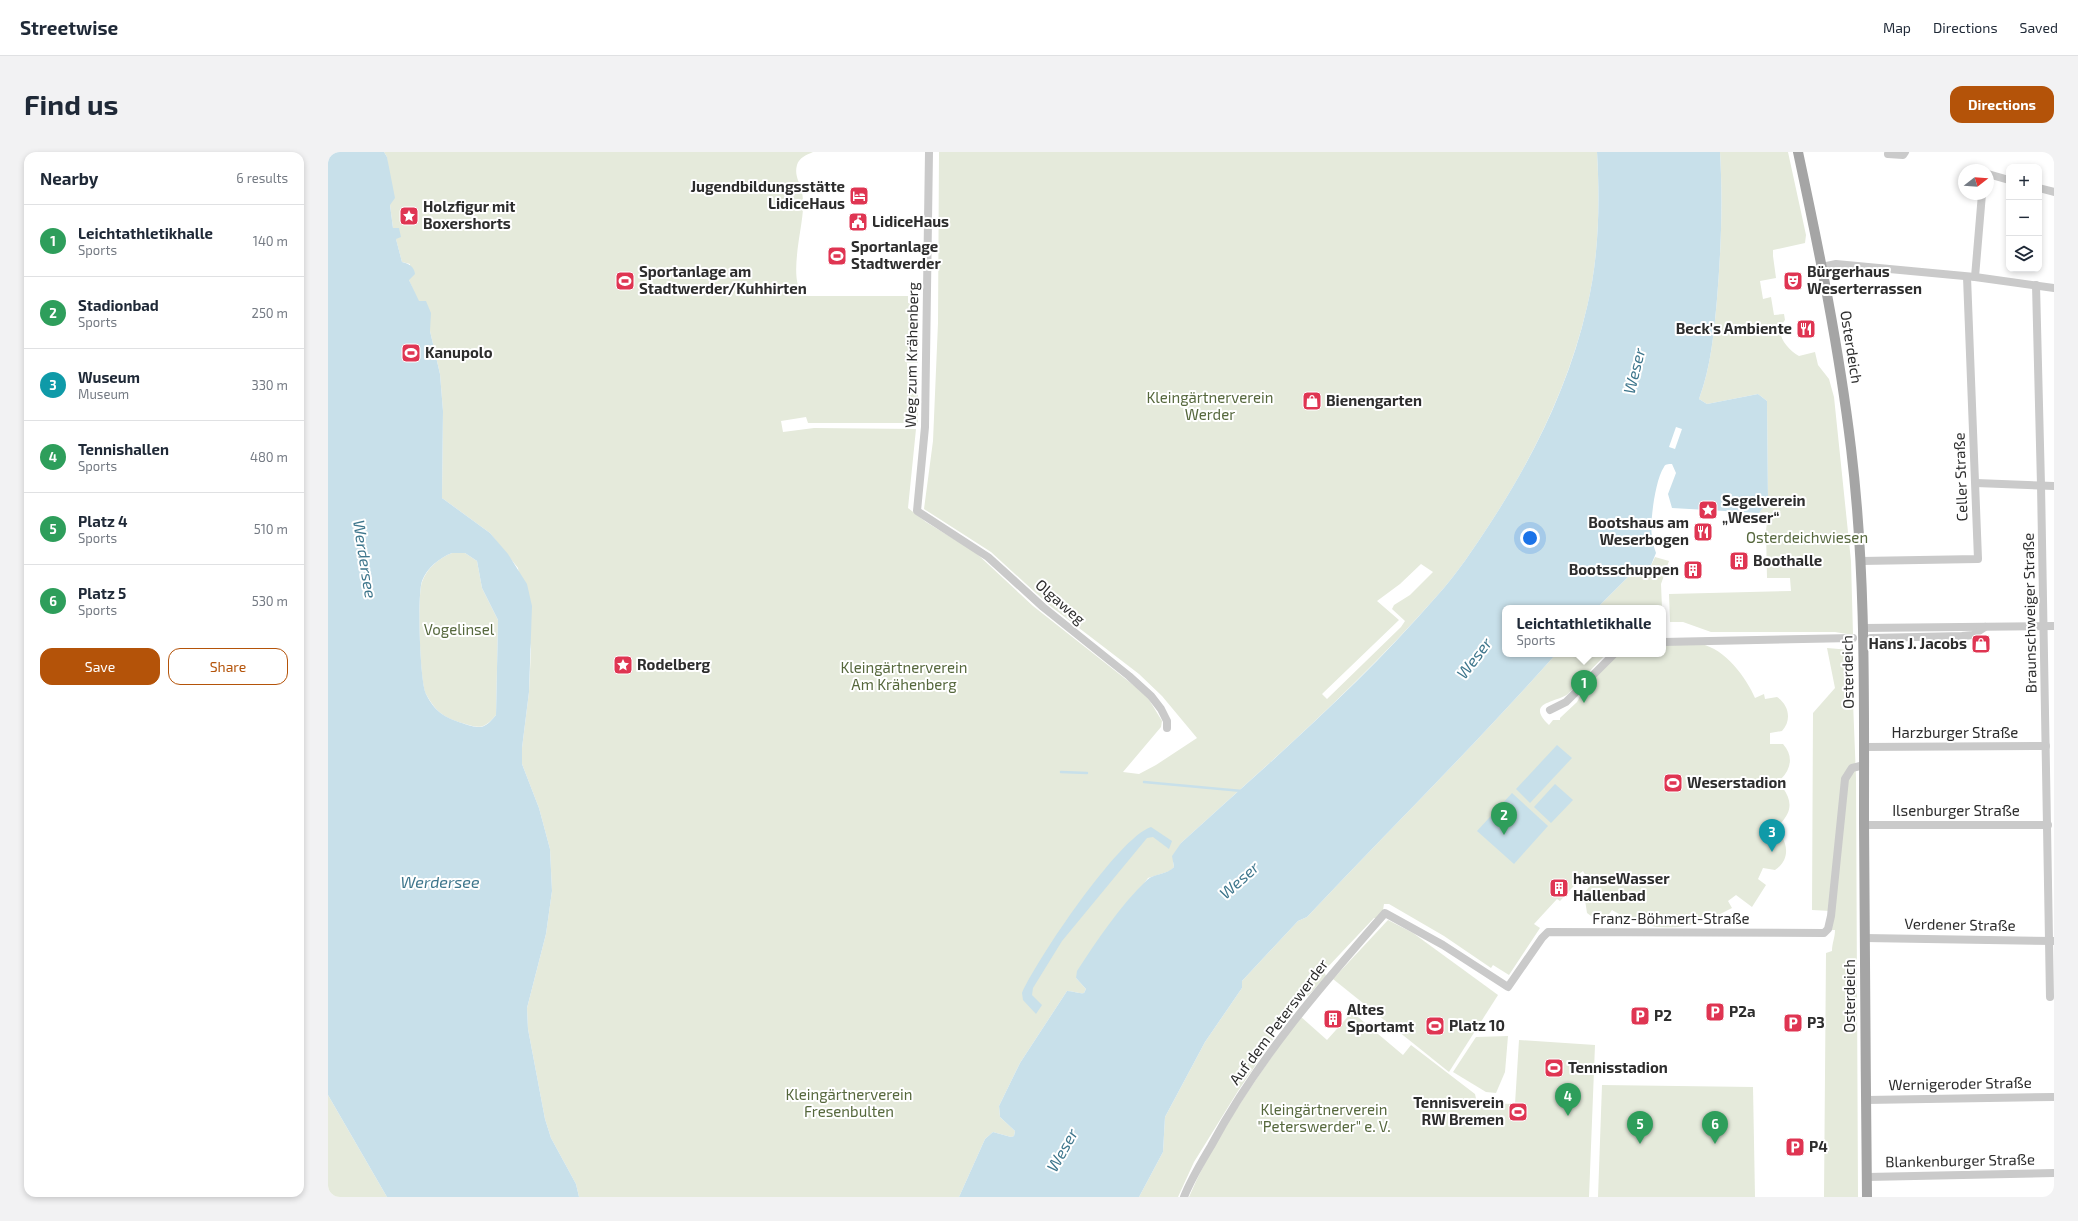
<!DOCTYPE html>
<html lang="en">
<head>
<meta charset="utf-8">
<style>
	body { margin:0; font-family:"Exo 2",sans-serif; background:#f2f2f3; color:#1f2937 }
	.controls { position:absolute; right:12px; top:12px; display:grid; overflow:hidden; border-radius:8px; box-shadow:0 2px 6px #0003 }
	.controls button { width:36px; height:36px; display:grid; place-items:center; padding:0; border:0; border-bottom:1px solid #e0e1e3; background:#fff; color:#1f2937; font:20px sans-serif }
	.compass { position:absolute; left:1630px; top:12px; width:36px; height:36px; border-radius:50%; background:#fff; box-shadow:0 2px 6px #0003; rotate:73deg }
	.you { position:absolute; left:1202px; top:386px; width:14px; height:14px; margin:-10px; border:3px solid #fff; border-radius:50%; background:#1a73e8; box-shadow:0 0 0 6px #1a73e833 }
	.badge { display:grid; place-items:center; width:26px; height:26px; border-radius:50%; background:#b45309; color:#fff; font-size:13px; font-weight:700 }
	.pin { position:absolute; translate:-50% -33px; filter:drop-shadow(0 1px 2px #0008) }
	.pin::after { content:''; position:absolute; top:21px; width:14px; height:12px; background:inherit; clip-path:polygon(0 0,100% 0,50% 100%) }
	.popup { position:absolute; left:1174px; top:453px; width:164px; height:52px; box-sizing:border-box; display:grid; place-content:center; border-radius:8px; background:#fff; filter:drop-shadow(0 1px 3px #0005); font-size:13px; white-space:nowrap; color:#747a83 }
	.popup b { font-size:15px; color:#1f2937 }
	.popup::after { content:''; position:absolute; left:50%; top:100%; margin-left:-8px; border:8px solid transparent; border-top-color:#fff }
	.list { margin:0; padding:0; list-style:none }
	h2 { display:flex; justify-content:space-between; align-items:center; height:52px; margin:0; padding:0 16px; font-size:17px }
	h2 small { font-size:13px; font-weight:400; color:#747a83 }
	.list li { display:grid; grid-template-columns:26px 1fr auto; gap:12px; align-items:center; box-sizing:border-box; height:72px; padding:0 16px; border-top:1px solid #e0e1e3 }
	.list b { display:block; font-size:15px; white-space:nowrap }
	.list p { margin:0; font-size:13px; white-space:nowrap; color:#747a83 }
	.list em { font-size:13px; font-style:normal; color:#747a83 }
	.actions { display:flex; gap:8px; padding:12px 16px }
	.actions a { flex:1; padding:9px 0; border:1px solid #b45309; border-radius:12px; text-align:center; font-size:14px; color:#b45309 }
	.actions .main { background:#b45309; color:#fff }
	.icon { flex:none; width:22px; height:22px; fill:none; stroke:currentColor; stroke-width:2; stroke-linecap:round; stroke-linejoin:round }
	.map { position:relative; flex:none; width:1726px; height:1045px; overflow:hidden; border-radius:12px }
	header { display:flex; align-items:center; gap:24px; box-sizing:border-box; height:56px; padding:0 20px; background:#fff; border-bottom:1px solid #e0e1e3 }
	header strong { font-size:19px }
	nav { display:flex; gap:22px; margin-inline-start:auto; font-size:14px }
	.intro { display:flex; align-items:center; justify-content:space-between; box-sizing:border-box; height:96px; padding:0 24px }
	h1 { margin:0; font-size:28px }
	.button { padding:10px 18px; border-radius:12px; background:#b45309; color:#fff; font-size:14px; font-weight:700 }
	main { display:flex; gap:24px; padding:0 24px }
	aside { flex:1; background:#fff; border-radius:12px; box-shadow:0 2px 6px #0003 }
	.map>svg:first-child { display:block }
	.green { fill:#e5eadb; fill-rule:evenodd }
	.water { fill:#c8e0ea; fill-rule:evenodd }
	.pier { fill:#fff }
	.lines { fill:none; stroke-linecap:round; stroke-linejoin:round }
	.stream { stroke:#c8e0ea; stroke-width:2.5 }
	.minor { stroke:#cacaca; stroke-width:8 }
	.major { stroke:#a5a5a5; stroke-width:10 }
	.labels { text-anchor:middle; stroke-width:4; stroke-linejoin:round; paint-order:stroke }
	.poi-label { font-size:15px; font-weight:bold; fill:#2d2d2d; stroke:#fff; text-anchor:start }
	.street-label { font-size:15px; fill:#2d2d2d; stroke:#fff }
	.park-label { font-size:15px; fill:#55673c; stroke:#fff }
	.water-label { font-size:16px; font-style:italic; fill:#3e768c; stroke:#fff }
</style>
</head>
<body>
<header>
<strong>Streetwise</strong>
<nav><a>Map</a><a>Directions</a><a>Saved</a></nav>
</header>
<div class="intro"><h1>Find us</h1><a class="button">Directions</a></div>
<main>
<aside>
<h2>Nearby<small>6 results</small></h2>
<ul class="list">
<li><span class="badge" style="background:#2e9e5b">1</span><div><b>Leichtathletikhalle</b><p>Sports</p></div><em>140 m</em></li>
<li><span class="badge" style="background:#2e9e5b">2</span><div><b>Stadionbad</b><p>Sports</p></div><em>250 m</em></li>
<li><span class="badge" style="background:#0f9aa8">3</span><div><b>Wuseum</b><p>Museum</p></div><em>330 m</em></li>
<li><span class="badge" style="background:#2e9e5b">4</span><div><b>Tennishallen</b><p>Sports</p></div><em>480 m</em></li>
<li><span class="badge" style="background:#2e9e5b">5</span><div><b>Platz 4</b><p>Sports</p></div><em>510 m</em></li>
<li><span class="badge" style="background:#2e9e5b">6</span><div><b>Platz 5</b><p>Sports</p></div><em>530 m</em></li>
</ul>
<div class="actions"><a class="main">Save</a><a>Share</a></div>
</aside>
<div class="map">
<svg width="1726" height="1045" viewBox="0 0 1726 1045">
	<rect width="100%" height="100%" fill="#fff"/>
	<!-- green -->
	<g class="green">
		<path d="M56,0H485C478,3 471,6 469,13C466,24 472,30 474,40C475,45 475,50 475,55C475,76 459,129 476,144H580V151H591L590,211H579V215H590V271H480L478,265L453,269L455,280L486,276L588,277L580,356L598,370L647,400L705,454L809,536L820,546L834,569L833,575L795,620L811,622L828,613L869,586L834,544L811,522L721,453L663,400L596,357L605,289L610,171L611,0H1269C1272,51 1271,105 1259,155C1241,232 1206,304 1163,370C1146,396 1129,422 1108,445C1030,534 940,612 853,691L845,710L846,715L842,719L820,726L748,826L758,837L756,841C750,842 745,839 739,839L692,911L671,954L672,965L687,979L686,984L683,985L665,980L657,987L631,1045H251L248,1032L223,986L217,967L200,877L199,856L218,782L224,739L222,697L211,656L194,612V596L201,540L203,497L190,416L162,381L114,346L115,259L112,222L102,179L81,128L82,112L74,110L65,76L62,53L59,5ZM1093,412L1105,420L1082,443L1066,453L1064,457L1077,469L1073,475L999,547L994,542L1071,468L1049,449L1072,432Z"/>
		<path d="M1392,0H1460L1478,83L1477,91L1445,98V104L1448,126L1432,129L1435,147L1443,145L1446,163L1456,162L1457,168C1445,181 1459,197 1471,204L1487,200L1490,213L1501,227L1506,245L1523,409L1525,483L1507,480H1383L1355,470H1342L1341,442L1463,439L1462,426H1439L1438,379L1440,360L1431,361L1440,349L1439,249L1430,242L1379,252L1371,247C1383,215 1386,180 1389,147C1393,98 1395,50 1392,0Z"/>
		<path d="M124,401H137L149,409L154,436L170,468L168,563C156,577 152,577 134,571C115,565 108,560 98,542C92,530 89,443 94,430C99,416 111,406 124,401Z"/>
		<path d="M1327,405L1341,409L1333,432L1334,456H1269L1301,424L1322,423L1321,418Z"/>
		<path d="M1335,488C1347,489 1360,489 1373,492C1397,497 1418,525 1427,546L1436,542L1437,547L1449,545C1461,553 1464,568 1454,579L1442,581V592H1455C1465,603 1464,616 1453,627H1442V636H1455C1464,649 1464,659 1453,671H1442V681L1453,683C1461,696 1460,709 1447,718L1435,716L1430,727L1438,733L1424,755L1408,743L1400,749L1404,756C1362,779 1326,784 1284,758L1274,772L1259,761L1256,741L1263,733L1255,719L1250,723L1253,726L1232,749L1229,747L1206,772L1212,776L1181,823L1165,813L1163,816L1116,784L1061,752H1056L1055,758L1049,766H1046L996,819L998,824L980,844L978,843L944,884L946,886L910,939L866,1010L850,1045H811L835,1000L837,965L877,890L914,836V829L970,769L979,765C1062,677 1148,592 1228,502H1278L1240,542C1227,551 1197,550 1221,573L1225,568H1232V566L1249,550L1257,535L1287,502H1335Z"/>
		<path d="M1499,496L1523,498L1528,626L1530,1045H1496L1498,801L1504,799C1504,791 1507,786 1507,778H1499L1503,759L1484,758L1485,561L1507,536Z"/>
		<path d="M1060,768L1085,781L1170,843L1121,920L1005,827Z"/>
		<path d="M1024,860L1075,903L1083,893L1147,942L1149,951L1187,952L1191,888L1267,893L1261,1045H861C889,979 932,923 972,864L999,888Z"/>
		<path d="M1180,884L1177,920L1168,941L1158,940L1125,920L1148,885Z"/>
		<path d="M1274,933L1425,935L1427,1045H1270Z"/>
		<path d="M0,943L59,1045H0Z"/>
	</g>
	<!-- water -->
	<g class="water">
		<path d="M0,0H56L59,5L67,46L62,53L65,76H71L73,85L68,87L74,110C81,112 86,114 87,122L81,128L91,149H98L103,161L102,179L112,222L115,259L114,346L162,381L180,402L199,432L204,454L201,540L194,596V612L211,656L222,697L224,739L218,782L199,856L200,877L217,967L223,986L248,1032L251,1045H59L0,943ZM124,401H137L149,409L154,436L170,468L168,563C156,578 152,577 134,571C116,565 107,560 98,542C92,530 89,443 94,429C99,416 111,406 124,401Z"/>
		<path d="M1269,0H1392C1395,50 1393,98 1389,147C1386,180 1383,215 1371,247L1379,252L1430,242L1439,249L1440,349L1431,361L1344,356L1340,342L1348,321L1344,312C1340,312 1337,312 1336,315C1329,325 1325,352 1324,364C1322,376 1324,390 1328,401L1321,418L1322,423L1301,424L1269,456H1177V502H1228C1148,592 1062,677 979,765L970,769L914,829V836L877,890L837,965L835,1000L811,1045H631L657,987L665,980L683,985L686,984L687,979L672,965L671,954L692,911L739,839C745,839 750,842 756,841L758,837L748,826L749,819C770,787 791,755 819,728C826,721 839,723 846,715L844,704L853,691C940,612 1031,534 1108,445C1129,422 1146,396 1163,370C1206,304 1241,233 1259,155C1271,105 1272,51 1269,0Z"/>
		<path d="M1229,593L1244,606L1202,651L1188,637Z"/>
		<path d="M1227,632L1245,648L1223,671L1206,655Z"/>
		<path d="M1184,641L1220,674L1186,712L1149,679Z"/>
		<path d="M823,675L844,689L841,697L825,685L819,686L734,789L705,836L704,843L714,853L708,862L695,848L694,841C709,807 791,685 823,675Z"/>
	</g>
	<!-- pier -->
	<path class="pier" d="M1348,275L1354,277L1347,297L1341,295Z"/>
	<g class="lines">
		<!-- stream -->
		<g class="stream">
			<path d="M733,620L759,621"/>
			<path d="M816,630L914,639"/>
		</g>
		<!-- minor -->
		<g class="minor">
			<path d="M601,0L597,275L589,359L660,405L715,455L801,524L823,544L833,557L839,569V576"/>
			<path d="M1560,2L1575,3L1577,0"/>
			<path d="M1660,22L1681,28"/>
			<path d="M1711,36L1726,40"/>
			<path d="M1494,115L1508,112L1647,125L1726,136"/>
			<path d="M1647,125L1654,42"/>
			<path d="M1708,133L1713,333L1722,845"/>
			<path d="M1648,331L1726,334"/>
			<path d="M1533,409L1650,407L1639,125"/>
			<path d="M1535,476L1726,474"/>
			<path d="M1543,486L1634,484L1645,483L1657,475"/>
			<path d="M1335,490L1525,486"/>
			<path d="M1222,558L1238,550L1286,502"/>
			<path d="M1536,595L1718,594"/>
			<path d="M1536,673H1720"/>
			<path d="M1537,786L1726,789"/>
			<path d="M1538,948L1726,945"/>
			<path d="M1539,1025L1726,1021"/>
			<path d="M856,1045C863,1027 873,1011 883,994C929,908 992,835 1057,761L1115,793L1180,835L1214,786L1220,780L1496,781L1500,777L1503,764L1517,627L1524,616L1536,613"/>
		</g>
		<!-- major -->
		<path class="major" d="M1470,0C1491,98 1511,196 1523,296C1538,420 1536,546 1536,670C1536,795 1538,920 1539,1045"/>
	</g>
	<!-- icons -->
	<defs>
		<g id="hotel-square" transform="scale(1)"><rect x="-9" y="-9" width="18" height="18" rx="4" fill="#df3552" stroke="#fff"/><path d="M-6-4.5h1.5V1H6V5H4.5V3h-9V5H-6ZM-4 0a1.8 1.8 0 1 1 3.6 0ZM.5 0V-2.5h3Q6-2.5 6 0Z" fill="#fff"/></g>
		<g id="sight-square" transform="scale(1)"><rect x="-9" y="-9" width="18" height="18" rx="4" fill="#df3552" stroke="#fff"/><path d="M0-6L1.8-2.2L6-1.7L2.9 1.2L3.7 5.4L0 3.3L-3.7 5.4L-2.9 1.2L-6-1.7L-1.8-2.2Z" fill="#fff"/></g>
		<g id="civic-square" transform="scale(1)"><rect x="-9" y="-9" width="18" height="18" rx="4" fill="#df3552" stroke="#fff"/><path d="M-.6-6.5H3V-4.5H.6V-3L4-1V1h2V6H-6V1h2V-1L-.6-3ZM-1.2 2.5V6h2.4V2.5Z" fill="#fff"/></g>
		<g id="stadium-square" transform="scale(1)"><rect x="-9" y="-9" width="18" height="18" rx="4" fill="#df3552" stroke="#fff"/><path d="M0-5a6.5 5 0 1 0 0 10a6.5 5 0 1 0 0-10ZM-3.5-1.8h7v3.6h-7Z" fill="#fff"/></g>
		<g id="theatre-square" transform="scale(1)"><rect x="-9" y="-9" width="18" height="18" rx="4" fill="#df3552" stroke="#fff"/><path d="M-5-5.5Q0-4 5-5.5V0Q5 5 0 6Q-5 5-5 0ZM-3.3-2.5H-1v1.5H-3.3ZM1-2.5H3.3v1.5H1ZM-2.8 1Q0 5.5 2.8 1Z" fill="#fff"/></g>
		<g id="restaurant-square" transform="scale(1)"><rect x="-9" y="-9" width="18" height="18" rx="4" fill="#df3552" stroke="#fff"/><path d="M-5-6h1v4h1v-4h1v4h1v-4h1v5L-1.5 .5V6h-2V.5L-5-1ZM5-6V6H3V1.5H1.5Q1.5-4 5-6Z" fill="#fff"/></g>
		<g id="shop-square" transform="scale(1)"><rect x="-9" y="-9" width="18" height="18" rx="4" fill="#df3552" stroke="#fff"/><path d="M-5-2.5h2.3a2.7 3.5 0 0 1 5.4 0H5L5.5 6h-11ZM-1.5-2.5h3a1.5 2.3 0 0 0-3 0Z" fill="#fff"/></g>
		<g id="building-square" transform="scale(1)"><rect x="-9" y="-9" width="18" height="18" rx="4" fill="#df3552" stroke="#fff"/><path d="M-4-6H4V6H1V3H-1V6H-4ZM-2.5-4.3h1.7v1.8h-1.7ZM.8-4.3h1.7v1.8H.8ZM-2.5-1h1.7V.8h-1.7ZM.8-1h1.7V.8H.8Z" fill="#fff"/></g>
		<g id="parking-square" transform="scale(1)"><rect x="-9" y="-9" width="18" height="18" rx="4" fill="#df3552" stroke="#fff"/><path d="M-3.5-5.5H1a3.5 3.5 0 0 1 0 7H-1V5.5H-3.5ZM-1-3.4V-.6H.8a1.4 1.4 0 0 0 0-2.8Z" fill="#fff"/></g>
	</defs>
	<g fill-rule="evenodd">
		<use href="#hotel-square" x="531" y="44"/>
		<use href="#sight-square" x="81" y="64"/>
		<use href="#civic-square" x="530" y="70"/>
		<use href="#stadium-square" x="509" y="104"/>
		<use href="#stadium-square" x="297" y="129"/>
		<use href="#theatre-square" x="1465" y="129"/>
		<use href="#restaurant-square" x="1478" y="177"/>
		<use href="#stadium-square" x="83" y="201"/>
		<use href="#shop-square" x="984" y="249"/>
		<use href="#sight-square" x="1380" y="358"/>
		<use href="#restaurant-square" x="1375" y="380"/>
		<use href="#building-square" x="1411" y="409"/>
		<use href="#building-square" x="1365" y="418"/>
		<use href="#shop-square" x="1653" y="492"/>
		<use href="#sight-square" x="295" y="513"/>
		<use href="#stadium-square" x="1345" y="631"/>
		<use href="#building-square" x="1231" y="736"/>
		<use href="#parking-square" x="1387" y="860"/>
		<use href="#parking-square" x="1312" y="864"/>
		<use href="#building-square" x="1005" y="867"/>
		<use href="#parking-square" x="1465" y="871"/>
		<use href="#stadium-square" x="1107" y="874"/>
		<use href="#stadium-square" x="1226" y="916"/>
		<use href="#stadium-square" x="1190" y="960"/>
		<use href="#parking-square" x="1467" y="995"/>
	</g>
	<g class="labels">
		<!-- poi labels -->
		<g class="poi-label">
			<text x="517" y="40" text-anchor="end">Jugendbildungsstätte<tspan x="517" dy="17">LidiceHaus</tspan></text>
			<text x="95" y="60">Holzfigur mit<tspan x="95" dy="17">Boxershorts</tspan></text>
			<text x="544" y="75">LidiceHaus</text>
			<text x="523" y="100">Sportanlage<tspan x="523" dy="17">Stadtwerder</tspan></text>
			<text x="311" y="125">Sportanlage am<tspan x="311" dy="17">Stadtwerder/Kuhhirten</tspan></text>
			<text x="1479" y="125">Bürgerhaus<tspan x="1479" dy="17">Weserterrassen</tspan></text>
			<text x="1464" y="182" text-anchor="end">Beck's Ambiente</text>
			<text x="97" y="206">Kanupolo</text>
			<text x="998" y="254">Bienengarten</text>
			<text x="1394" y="354">Segelverein<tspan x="1394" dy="17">„Weser“</tspan></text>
			<text x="1361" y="376" text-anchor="end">Bootshaus am<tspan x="1361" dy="17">Weserbogen</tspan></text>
			<text x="1425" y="414">Boothalle</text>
			<text x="1351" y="423" text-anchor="end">Bootsschuppen</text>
			<text x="1639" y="497" text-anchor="end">Hans J. Jacobs</text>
			<text x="309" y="518">Rodelberg</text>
			<text x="1359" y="636">Weserstadion</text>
			<text x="1245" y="732">hanseWasser<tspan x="1245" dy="17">Hallenbad</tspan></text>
			<text x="1019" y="863">Altes<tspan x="1019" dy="17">Sportamt</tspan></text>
			<text x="1401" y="865">P2a</text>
			<text x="1326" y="869">P2</text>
			<text x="1479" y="876">P3</text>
			<text x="1121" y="879">Platz 10</text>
			<text x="1240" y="921">Tennisstadion</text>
			<text x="1176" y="956" text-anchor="end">Tennisverein<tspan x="1176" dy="17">RW Bremen</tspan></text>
			<text x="1481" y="1000">P4</text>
		</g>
		<!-- street labels -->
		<g class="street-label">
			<text transform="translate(1523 195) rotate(81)" y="5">Osterdeich</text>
			<text transform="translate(584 203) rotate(-89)" y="5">Weg zum Krähenberg</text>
			<text transform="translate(1633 325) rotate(-92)" y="5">Celler Straße</text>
			<text transform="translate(732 450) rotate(41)" y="5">Olgaweg</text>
			<text transform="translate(1702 461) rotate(-91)" y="5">Braunschweiger Straße</text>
			<text transform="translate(1520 520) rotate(-91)" y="5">Osterdeich</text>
			<text x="1627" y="586">Harzburger Straße</text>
			<text x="1628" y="664">Ilsenburger Straße</text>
			<text x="1343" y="772">Franz-Böhmert-Straße</text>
			<text transform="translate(1632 773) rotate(1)" y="5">Verdener Straße</text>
			<text transform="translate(1522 844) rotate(-90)" y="5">Osterdeich</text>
			<text transform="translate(951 870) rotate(-53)" y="5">Auf dem Peterswerder</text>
			<text transform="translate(1632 932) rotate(-1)" y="5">Wernigeroder Straße</text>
			<text transform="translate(1632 1009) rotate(-1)" y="5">Blankenburger Straße</text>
		</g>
		<!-- park labels -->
		<g class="park-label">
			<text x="882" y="251">Kleingärtnerverein<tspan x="882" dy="17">Werder</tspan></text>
			<text x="1479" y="391">Osterdeichwiesen</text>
			<text x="131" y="483">Vogelinsel</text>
			<text x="576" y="521">Kleingärtnerverein<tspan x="576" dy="17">Am Krähenberg</tspan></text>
			<text x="521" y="948">Kleingärtnerverein<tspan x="521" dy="17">Fresenbulten</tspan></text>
			<text x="996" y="963">Kleingärtnerverein<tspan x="996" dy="17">"Peterswerder" e. V.</tspan></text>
		</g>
		<!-- water labels -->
		<g class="water-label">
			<text transform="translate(1306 219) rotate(-76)" y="6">Weser</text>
			<text transform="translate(37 407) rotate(81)" y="6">Werdersee</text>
			<text transform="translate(1146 506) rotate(-53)" y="6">Weser</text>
			<text transform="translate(911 728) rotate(-42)" y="6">Weser</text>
			<text x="112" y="736">Werdersee</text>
			<text transform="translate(734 998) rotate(-61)" y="6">Weser</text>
		</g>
	</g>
</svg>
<div class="controls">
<button>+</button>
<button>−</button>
<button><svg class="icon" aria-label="layers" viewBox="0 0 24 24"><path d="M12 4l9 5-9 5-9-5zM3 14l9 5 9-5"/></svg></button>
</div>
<svg class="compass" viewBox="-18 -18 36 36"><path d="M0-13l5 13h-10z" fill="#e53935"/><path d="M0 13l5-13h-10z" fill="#747a83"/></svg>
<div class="you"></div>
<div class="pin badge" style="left:1256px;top:551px;background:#2e9e5b">1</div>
<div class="popup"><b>Leichtathletikhalle</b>Sports</div>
<div class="pin badge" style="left:1176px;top:683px;background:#2e9e5b">2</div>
<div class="pin badge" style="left:1444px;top:700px;background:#0f9aa8">3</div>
<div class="pin badge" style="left:1240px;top:964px;background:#2e9e5b">4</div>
<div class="pin badge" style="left:1312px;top:992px;background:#2e9e5b">5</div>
<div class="pin badge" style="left:1387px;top:992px;background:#2e9e5b">6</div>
</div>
</main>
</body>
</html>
